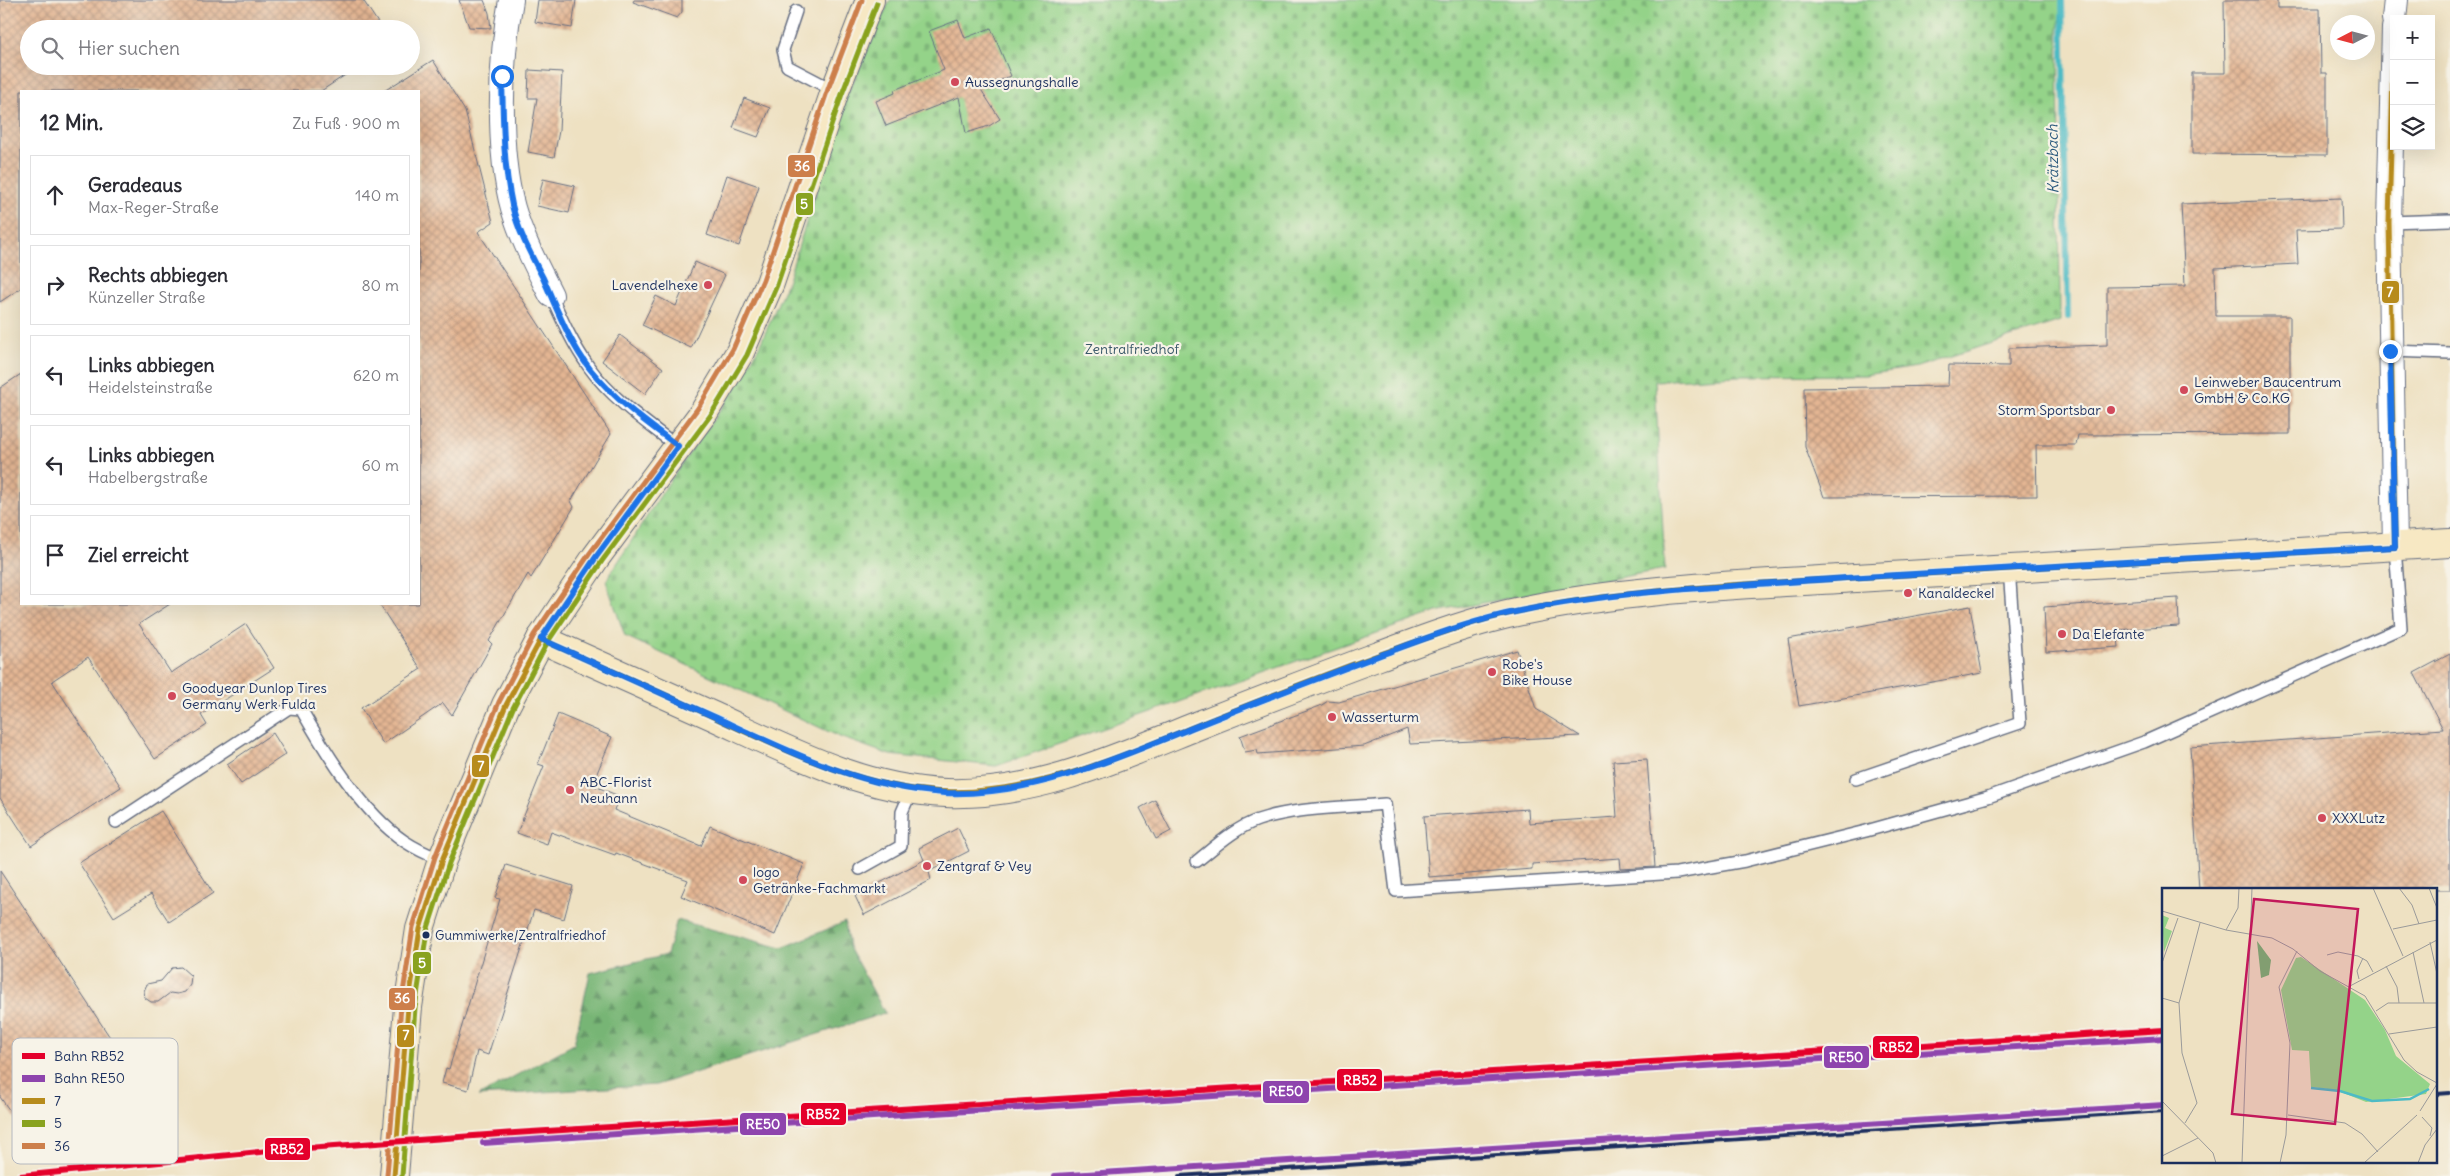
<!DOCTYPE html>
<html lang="de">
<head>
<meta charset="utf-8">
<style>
	body { margin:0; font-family:Delius,sans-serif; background:#f7f7f7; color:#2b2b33 }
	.controls { position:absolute; right:15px; top:15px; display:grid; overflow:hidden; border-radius:0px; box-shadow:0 5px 20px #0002 }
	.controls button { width:45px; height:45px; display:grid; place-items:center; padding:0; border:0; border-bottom:1px solid #e1e1e2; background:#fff; color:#2b2b33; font:25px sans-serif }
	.compass { position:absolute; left:2330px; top:15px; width:45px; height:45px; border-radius:50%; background:#fff; box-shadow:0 5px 20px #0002; rotate:264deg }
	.stop { position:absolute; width:15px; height:15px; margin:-11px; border:4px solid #1a73e8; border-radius:50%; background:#fff }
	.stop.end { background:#1a73e8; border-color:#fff; box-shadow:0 1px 5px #0008 }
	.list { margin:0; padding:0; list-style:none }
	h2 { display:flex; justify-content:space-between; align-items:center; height:65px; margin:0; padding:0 20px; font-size:21px }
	h2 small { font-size:16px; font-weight:400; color:#7c7c81 }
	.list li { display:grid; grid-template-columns:32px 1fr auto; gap:15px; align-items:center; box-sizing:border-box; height:80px; margin:0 10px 10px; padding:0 10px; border:1px solid #e1e1e2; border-radius:0px }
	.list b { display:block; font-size:19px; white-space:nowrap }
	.list p { margin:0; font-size:16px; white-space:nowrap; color:#7c7c81 }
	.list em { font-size:16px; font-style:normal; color:#7c7c81 }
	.icon { flex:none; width:28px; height:28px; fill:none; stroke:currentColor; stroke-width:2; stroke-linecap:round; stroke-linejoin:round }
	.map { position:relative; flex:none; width:2450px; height:1176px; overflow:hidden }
	.search { position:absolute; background:#fff; box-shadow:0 5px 20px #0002; left:20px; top:20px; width:400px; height:55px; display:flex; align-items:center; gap:12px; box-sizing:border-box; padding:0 18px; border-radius:28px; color:#7c7c81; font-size:19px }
	.panel { position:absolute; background:#fff; box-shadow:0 5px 20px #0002; left:20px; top:90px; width:400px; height:515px; border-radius:0px }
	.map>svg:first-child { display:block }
	.forest { fill:url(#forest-firs); stroke:#49726a }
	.cemetery { fill:url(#cemetery-stones); stroke:#588174 }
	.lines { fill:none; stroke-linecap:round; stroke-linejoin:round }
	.stream { stroke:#4dbbc5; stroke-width:6 }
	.building { fill:url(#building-cross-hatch) }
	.lane-casing { stroke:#656d81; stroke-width:14 }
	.street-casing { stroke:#656d81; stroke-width:26 }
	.secondary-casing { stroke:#656d81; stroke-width:30 }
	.lane { stroke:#fff; stroke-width:11 }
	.street { stroke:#fff; stroke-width:24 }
	.secondary { stroke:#f7e8c3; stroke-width:28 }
	.rail { stroke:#1b2f5e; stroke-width:4 }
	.bus-1-casing { stroke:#f7f3e8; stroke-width:9 }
	.bus-2-casing { stroke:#f7f3e8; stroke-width:9 }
	.bus-3-casing { stroke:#f7f3e8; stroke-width:9 }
	.bus-1 { stroke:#b78b1c; stroke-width:5 }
	.bus-2 { stroke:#89a21f; stroke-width:5 }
	.bus-3 { stroke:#cd7f4b; stroke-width:5 }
	.rail-1-casing { stroke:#f7f3e8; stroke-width:10 }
	.rail-2-casing { stroke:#f7f3e8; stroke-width:10 }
	.rail-1 { stroke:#e4002b; stroke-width:6 }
	.rail-2 { stroke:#8e44ad; stroke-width:6 }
	.route { stroke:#1a73e8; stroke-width:6 }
	.poi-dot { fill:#d1495b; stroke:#f7f3e8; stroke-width:2 }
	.bus-dot { fill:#1b2f5e; stroke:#f7f3e8; stroke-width:2 }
	.labels { text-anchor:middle; stroke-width:4.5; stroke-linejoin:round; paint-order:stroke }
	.bus-label { font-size:13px; fill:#1b2f5e; stroke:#f7f3e8; text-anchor:start }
	.poi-label { font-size:14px; fill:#1b2f5e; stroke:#f7f3e8; text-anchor:start }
	.park-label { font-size:14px; fill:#395869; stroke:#f7f3e8 }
	.water-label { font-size:15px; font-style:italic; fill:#2a597d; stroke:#f7f3e8 }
	.inset-river { fill:none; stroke:#4dbbc5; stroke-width:2.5 }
	.inset-road { fill:none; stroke:#9a9a9a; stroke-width:1 }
	.view { fill:#c2185b; fill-opacity:0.15; stroke:#c2185b; stroke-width:2.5 }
	.inset-edge { fill:none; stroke:#1b2f5e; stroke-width:2.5 }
	.key { fill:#f7f3e8; stroke:#b5b8bf; stroke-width:1 }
	.key-label { font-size:14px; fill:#1b2f5e }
	.line-badge { stroke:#f7f3e8; stroke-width:2 }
	.badge-label { font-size:14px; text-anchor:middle; font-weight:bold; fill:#fff }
</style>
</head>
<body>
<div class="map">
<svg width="2450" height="1176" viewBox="0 0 2450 1176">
	<defs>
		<pattern id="forest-firs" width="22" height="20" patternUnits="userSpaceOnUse" patternTransform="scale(1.25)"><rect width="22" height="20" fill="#77b575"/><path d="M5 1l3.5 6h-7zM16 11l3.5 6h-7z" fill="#619463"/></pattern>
		<pattern id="cemetery-stones" width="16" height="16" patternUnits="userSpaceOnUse" patternTransform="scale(1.25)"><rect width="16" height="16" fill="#94d389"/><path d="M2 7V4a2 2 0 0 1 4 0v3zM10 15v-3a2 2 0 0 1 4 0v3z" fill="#7fb579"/></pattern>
		<pattern id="building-cross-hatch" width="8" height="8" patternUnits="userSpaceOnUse" patternTransform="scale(1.25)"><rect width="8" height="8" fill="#e4b693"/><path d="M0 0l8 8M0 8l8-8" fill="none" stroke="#b8947b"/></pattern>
	</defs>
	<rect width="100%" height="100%" fill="#f7f3e8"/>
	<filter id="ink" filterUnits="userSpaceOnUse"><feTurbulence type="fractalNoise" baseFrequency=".02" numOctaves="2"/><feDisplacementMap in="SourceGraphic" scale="10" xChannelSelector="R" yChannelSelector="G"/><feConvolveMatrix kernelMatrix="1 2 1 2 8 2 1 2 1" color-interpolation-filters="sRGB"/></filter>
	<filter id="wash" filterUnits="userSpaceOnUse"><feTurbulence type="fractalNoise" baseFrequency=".0096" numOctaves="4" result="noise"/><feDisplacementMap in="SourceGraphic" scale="20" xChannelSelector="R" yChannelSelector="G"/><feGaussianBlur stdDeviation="1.12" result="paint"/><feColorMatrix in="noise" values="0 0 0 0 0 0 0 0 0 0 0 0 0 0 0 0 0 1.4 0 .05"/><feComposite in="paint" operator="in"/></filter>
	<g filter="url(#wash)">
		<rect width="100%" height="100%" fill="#eee1c2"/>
		<!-- forest -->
		<path class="forest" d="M677,920L782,948L845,922L849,947L885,1013L656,1085L478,1096L574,1044L590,973L667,954Z"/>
		<!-- cemetery -->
		<path class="cemetery" d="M890,0H2063L2058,29L2060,321L1917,367L1865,375L1735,376L1655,381L1665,569L1440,611L996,766L890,755L840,737L625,636L606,581L667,485L738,385L760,345L788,280L844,102Z"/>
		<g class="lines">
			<!-- stream -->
			<path class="stream" d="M2062,0L2068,317"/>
		</g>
		<g id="blocks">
			<!-- building -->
			<g class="building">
				<path d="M0,0H363L382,29H29V66H359L321,91H21V288L0,302Z"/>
				<path d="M459,0H484L489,13L491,28L469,27Z"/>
				<path d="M538,0H576L572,28L535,22Z"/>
				<path d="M634,0H682V12L677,18L633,2Z"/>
				<path d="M2224,0H2277V8H2320L2321,73H2327V155L2192,154V73H2225Z"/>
				<path d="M958,20L965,38L991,28L1011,76L980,88L1000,119L989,126L966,133L959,97L886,126L876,101L895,93L894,90L944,70L929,31Z"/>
				<path d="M433,60L465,111L493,222L478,232L611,434L571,501L574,507L531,578L528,574L489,641L492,644L452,715L443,703L383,744L361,708L421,669L379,604H419V91H384Z"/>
				<path d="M529,70L562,72L559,131L554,157L528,152L537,98H528Z"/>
				<path d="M744,98L770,108L758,137L733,128Z"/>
				<path d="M727,175L759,186L739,246L707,235Z"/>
				<path d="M543,179L575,186L569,213L537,206Z"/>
				<path d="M2341,198L2342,229L2296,230L2298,264L2215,268L2216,316H2290V434L2078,435L2076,445H2036L2037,496L1824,497L1805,447L1804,388L1948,386L1949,365L2009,366V348L2107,345V287L2185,286L2181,204Z"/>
				<path d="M695,262L725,275L691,348L642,325L656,296L676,306Z"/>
				<path d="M620,335L663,368L645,394L602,361Z"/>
				<path d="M21,374V604H170L139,624L171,673L246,624L274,668L201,715L207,725L155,759L88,657L52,681L121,787L31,846L0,798V388Z"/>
				<path d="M2178,598L2179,626L2117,630L2119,647L2046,652L2044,607Z"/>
				<path d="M1970,606L1982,673L1799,706L1788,639Z"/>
				<path d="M1517,650L1536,709L1580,736L1410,744L1407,729L1364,746L1258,754L1257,750L1245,752L1240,736L1320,706L1328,701L1339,702Z"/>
				<path d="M2450,654V890H2199L2190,747L2443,729L2414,673Z"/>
				<path d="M558,714L612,737L592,785L619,796L614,810L701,846L710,826L804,864L775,935L681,896L688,880L616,853L615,855L551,832L547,844L517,833L544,766L538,764Z"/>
				<path d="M273,733L286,754L241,784L227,764Z"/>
				<path d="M1647,759L1655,867L1621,869L1620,858L1532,864V869L1429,877L1424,816L1528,809L1529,823L1617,817L1613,761Z"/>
				<path d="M1155,800L1171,831L1156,839L1140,808Z"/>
				<path d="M161,811L213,893L169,922L151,894L114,917L79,863Z"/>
				<path d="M958,828L969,851L930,871L928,868L931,880L864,915L855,896L924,860L919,848Z"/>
				<path d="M506,865L573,886L564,919L534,910L488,1055L477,1051L468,1090L442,1083L446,1068L449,1069L500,899L495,898Z"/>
				<path d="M0,871L135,1075L76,1115L20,1125L0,1097Z"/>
				<path d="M181,967L191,976L190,985L185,992L177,994L170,993L158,1002H151L145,998L144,991L147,984L161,981L172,968Z"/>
			</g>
		</g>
	</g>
	<g filter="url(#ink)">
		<use href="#blocks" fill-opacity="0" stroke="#656d81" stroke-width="1"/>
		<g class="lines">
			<!-- lane casing -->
			<g class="lane-casing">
				<g id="lane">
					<path d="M796,11L783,50L787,66L835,91"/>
					<path d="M2389,222L2450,220"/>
					<path d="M551,295C562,320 573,345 589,367C612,399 647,423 678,447"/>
					<path d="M2390,351L2450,353"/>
					<path d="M1856,779L2020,723L2009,568"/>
					<path d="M116,822L289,708L301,709C326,753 362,812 404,841C416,849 429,855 442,860"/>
					<path d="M1197,861C1216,846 1235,828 1258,820C1296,807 1345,808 1385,804L1396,891L1677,873L1745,861L1866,831L1988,797L2144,742L2401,628L2395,547"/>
					<path d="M860,869L901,846L902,812L912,789"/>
				</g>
			</g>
			<!-- street casing -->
			<g class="street-casing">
				<g id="street">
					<path d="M511,0C500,58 497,151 513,208C522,239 537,267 551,295"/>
					<path d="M2394,19L2396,0"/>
					<path d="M2394,28L2389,222L2395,547"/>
				</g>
			</g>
			<!-- secondary casing -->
			<g class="secondary-casing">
				<g id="secondary">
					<path d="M541,639C598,664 655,690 713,716C787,750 862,790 946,793C1033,796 1115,759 1194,727C1255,703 1317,679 1379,656C1425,639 1472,621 1521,611C1630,588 1744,585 1856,578C2054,565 2252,556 2450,543"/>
					<path d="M394,1176L408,1007L420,929L442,860L506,705L541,639L596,557L704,412L740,352L770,283L835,91L870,0"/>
				</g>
			</g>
			<!-- lane -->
			<use href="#lane" class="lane"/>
			<!-- street -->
			<use href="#street" class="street"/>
			<!-- secondary -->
			<use href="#secondary" class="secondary"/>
			<!-- rail -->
			<g class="rail">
				<path d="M2436,1094L2450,1093"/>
				<path d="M1179,1176L2164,1111"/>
			</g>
			<!-- bus-1 casing -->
			<g class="bus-1-casing">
				<g id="bus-1">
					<path d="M2394,38L2389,222L2395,547"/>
					<path d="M541,639C596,664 652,688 707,714C773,745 840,778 913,789C1020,804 1119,757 1215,718C1293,687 1371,656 1451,630C1540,600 1636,592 1729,585L2395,547"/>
					<path d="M394,1176L408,1007L420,929L442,860L506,705L541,639"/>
				</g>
			</g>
			<!-- bus-2 casing -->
			<g class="bus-2-casing">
				<path id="bus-2" d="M402,1176L415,1008L427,931L449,863L513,708L547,643L602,561L710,416L747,355L777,285L842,94L877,3"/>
			</g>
			<!-- bus-3 casing -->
			<g class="bus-3-casing">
				<path id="bus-3" d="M387,1175L401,1006L413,927L435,857L499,702L534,635L590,553L698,408L733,349L763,280L828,89L862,0"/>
			</g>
			<!-- bus-1 -->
			<use href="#bus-1" class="bus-1"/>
			<!-- bus-2 -->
			<use href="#bus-2" class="bus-2"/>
			<!-- bus-3 -->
			<use href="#bus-3" class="bus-3"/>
			<!-- rail-1 casing -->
			<g class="rail-1-casing">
				<path id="rail-1" d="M20,1176L279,1150L515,1133L2164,1030"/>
			</g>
			<!-- rail-2 casing -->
			<g class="rail-2-casing">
				<g id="rail-2">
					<path d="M483,1143L903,1115L2164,1038"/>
					<path d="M1055,1176L2164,1105"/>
				</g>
			</g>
			<!-- rail-1 -->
			<use href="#rail-1" class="rail-1"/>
			<!-- rail-2 -->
			<use href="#rail-2" class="rail-2"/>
		</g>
	</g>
	<g class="lines" filter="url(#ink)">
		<!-- route -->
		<path class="route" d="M502,76C503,119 503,163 512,205C518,231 531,255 543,278C557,309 569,342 590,369C615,400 647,423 678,446L596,557L541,639C599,665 658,692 717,718C790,752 862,788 944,793C1031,797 1115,759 1194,727C1256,702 1319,678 1383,654C1427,638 1473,620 1520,611C1627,589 1738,586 1846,578C2029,566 2212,557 2395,547L2390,351"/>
	</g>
	<!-- markers -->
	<g class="poi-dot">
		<circle cx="955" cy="82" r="5"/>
		<circle cx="708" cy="285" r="5"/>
		<circle cx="2184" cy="390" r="5"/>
		<circle cx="2111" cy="410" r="5"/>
		<circle cx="1908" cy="593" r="5"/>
		<circle cx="2062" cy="634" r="5"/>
		<circle cx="1492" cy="672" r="5"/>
		<circle cx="172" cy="696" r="5"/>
		<circle cx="1332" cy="717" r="5"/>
		<circle cx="570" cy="790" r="5"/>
		<circle cx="2322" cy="818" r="5"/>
		<circle cx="927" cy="866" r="5"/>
		<circle cx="743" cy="880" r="5"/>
	</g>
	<circle class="bus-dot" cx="426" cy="935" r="4.5"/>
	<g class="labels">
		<!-- bus labels -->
		<g class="bus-label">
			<text x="435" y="940">Gummiwerke/Zentralfriedhof</text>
		</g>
		<!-- poi labels -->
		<g class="poi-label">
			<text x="965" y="87">Aussegnungshalle</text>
			<text x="698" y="290" text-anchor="end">Lavendelhexe</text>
			<text x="2194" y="387">Leinweber Baucentrum<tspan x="2194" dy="16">GmbH &amp; Co.KG</tspan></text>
			<text x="2101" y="415" text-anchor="end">Storm Sportsbar</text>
			<text x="1918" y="598">Kanaldeckel</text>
			<text x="2072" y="639">Da Elefante</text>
			<text x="1502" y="669">Robe's<tspan x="1502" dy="16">Bike House</tspan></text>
			<text x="182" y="693">Goodyear Dunlop Tires<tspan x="182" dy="16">Germany Werk Fulda</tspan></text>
			<text x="1342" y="722">Wasserturm</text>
			<text x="580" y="787">ABC-Florist<tspan x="580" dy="16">Neuhann</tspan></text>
			<text x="2332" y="823">XXXLutz</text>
			<text x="937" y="871">Zentgraf &amp; Vey</text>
			<text x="753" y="877">logo<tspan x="753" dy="16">Getränke-Fachmarkt</tspan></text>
		</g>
		<!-- park labels -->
		<g class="park-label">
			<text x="1132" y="354">Zentralfriedhof</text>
		</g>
		<!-- water labels -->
		<g class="water-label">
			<text transform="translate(2053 159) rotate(-91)" y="5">Krätzbach</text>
		</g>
	</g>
	<!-- overview -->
	<g transform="translate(2162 888)">
		<rect width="275" height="275" fill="#eee1c2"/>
		<path d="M95,53L109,72L107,87L99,90Z" fill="#77b575"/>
		<path d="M139,69L203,112L223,142L234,168L268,196L264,206L204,214L174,202L149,199L147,163L130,162L119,102L134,70Z" fill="#94d389"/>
		<path d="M0,27L7,30L3,40L10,43L2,64Z" fill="#94d389"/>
		<path class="inset-river" d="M149,200L178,203L210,213L248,211L267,201"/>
		<path class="inset-road" d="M211,0L241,68M237,0L250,17L257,36M267,0L275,20M0,23L64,42L110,50L131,61L158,83L203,108L242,172L255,184L275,195M231,41L275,32M64,42L76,20L77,0M268,54L275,86M251,64L262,115M165,67L176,64L196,68L205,73L211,84M0,75L16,30M224,78L235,99L237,115M197,91L195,83L201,70M188,98L275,52M0,110L17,115M214,123L226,115H275M227,146L275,139M0,213L51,265L54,275M258,223L275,196M126,227L183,235L200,246L216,264M260,229L270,240L268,248M23,235L35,215L20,165L17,115L38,35M0,268L36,250M80,275L90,0M118,275L124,247L128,155L117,99L135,63M202,275L255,227M256,275L263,257L275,241"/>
		<path class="view" d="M92,11L196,21L173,236L70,226Z"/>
		<rect width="275" height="275" class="inset-edge"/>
	</g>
	<!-- legend -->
	<rect x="12" y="1038" width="166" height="126" rx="8" class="key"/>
	<rect x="22" y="1053" width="23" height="6" fill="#e4002b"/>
	<rect x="22" y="1075" width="23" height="7" fill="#8e44ad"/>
	<rect x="22" y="1098" width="23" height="6" fill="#b78b1c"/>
	<rect x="22" y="1120" width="23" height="7" fill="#89a21f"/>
	<rect x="22" y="1143" width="23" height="6" fill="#cd7f4b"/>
	<g class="key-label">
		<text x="54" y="1061">Bahn RB52</text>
		<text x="54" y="1083">Bahn RE50</text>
		<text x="54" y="1106">7</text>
		<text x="54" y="1128">5</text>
		<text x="54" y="1151">36</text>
	</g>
	<g class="line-badge">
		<rect x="787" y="154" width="29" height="24" rx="5" fill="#cd7f4b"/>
		<rect x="795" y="192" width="19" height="24" rx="5" fill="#89a21f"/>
		<rect x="2381" y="280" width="19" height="24" rx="5" fill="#b78b1c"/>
		<rect x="471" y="754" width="19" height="24" rx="5" fill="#b78b1c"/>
		<rect x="412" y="951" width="20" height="24" rx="5" fill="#89a21f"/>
		<rect x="388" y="987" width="28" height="24" rx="5" fill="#cd7f4b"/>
		<rect x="396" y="1024" width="19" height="24" rx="5" fill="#b78b1c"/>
		<rect x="1872" y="1035" width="48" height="24" rx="5" fill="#e4002b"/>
		<rect x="1823" y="1045" width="47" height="24" rx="5" fill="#8e44ad"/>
		<rect x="1336" y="1068" width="47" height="24" rx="5" fill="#e4002b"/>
		<rect x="1262" y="1080" width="48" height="24" rx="5" fill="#8e44ad"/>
		<rect x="800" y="1102" width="47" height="24" rx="5" fill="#e4002b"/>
		<rect x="739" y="1112" width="48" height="24" rx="5" fill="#8e44ad"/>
		<rect x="264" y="1137" width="47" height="24" rx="5" fill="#e4002b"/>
	</g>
	<g class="badge-label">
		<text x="802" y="171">36</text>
		<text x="804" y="209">5</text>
		<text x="2390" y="297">7</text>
		<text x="481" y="771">7</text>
		<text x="422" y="968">5</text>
		<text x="402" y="1003">36</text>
		<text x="406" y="1040">7</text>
		<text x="1896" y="1052">RB52</text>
		<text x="1846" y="1062">RE50</text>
		<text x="1360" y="1085">RB52</text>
		<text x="1286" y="1096">RE50</text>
		<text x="823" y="1119">RB52</text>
		<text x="763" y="1129">RE50</text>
		<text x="287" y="1154">RB52</text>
	</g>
</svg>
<div class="controls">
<button>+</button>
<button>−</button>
<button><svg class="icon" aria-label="layers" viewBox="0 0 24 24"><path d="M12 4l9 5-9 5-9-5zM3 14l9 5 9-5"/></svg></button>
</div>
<svg class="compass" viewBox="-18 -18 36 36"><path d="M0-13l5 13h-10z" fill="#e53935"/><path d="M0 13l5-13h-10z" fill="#7c7c81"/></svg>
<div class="stop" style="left:502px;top:76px"></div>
<div class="stop end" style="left:2390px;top:351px"></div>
<div class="search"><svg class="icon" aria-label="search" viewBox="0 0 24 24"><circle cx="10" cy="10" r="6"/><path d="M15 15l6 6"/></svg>Hier suchen</div>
<section class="panel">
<h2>12 Min.<small>Zu Fuß · 900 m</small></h2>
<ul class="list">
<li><svg class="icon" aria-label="ahead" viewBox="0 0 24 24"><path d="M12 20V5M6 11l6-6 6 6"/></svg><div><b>Geradeaus</b><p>Max-Reger-Straße</p></div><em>140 m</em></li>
<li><svg class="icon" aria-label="right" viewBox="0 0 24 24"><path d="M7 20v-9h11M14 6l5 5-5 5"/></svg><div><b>Rechts abbiegen</b><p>Künzeller Straße</p></div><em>80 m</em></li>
<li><svg class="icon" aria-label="left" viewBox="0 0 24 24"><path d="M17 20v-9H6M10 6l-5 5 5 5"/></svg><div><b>Links abbiegen</b><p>Heidelsteinstraße</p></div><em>620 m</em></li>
<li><svg class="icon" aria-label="left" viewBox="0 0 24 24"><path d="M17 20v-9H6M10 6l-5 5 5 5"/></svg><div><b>Links abbiegen</b><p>Habelbergstraße</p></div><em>60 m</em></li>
<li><svg class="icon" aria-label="arrive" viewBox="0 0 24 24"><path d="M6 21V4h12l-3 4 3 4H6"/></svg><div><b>Ziel erreicht</b></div></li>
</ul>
</section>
</div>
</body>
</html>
